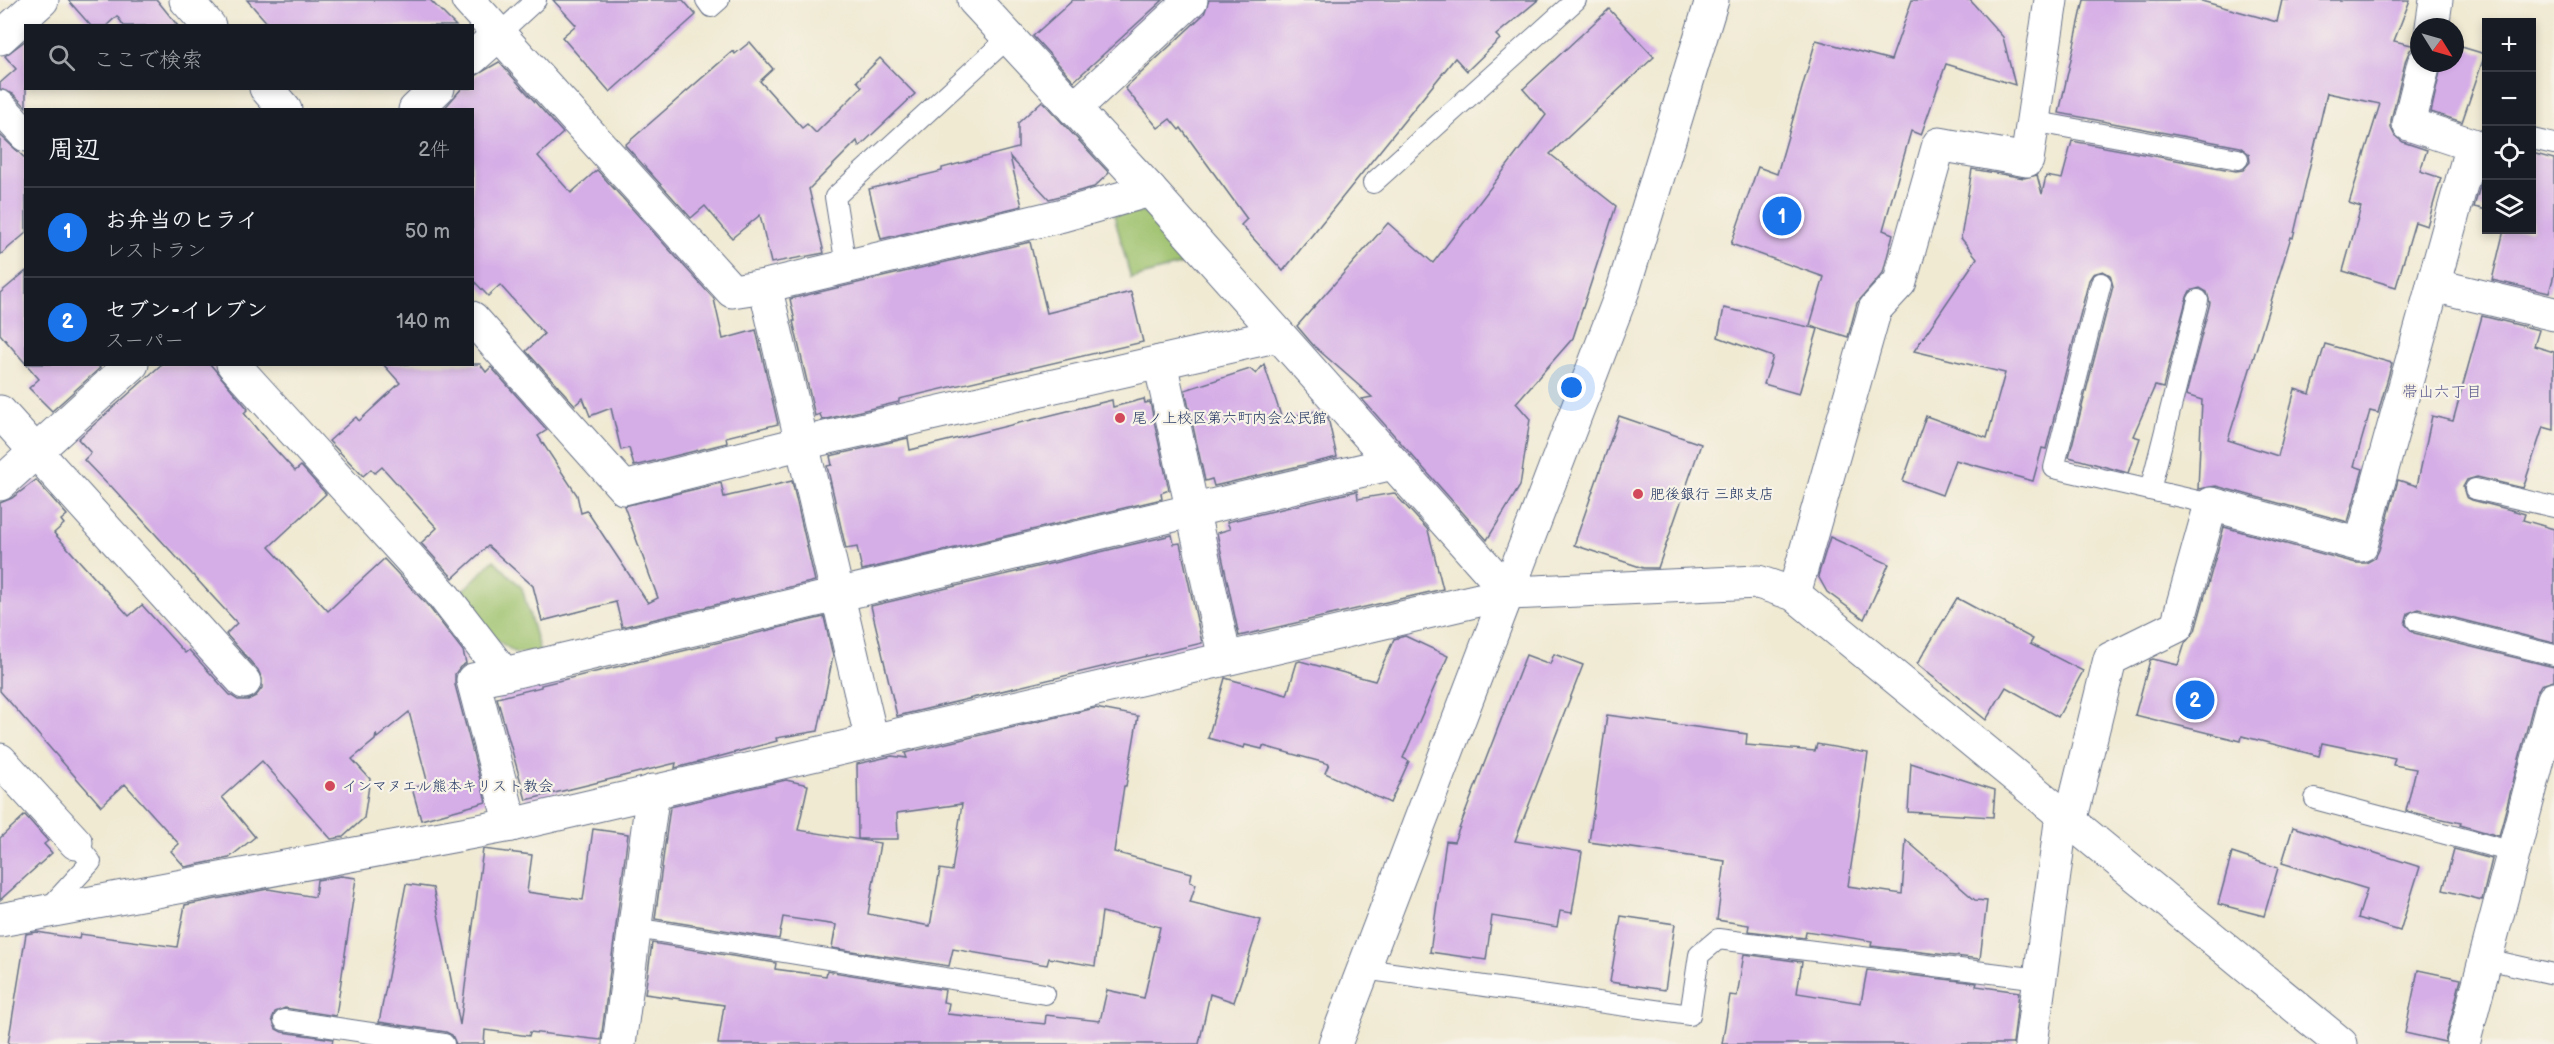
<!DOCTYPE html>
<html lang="ja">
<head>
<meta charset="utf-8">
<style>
	body { margin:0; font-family:"Balsamiq Sans","Klee One",sans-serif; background:#20242c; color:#f1f3f6 }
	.controls { position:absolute; right:18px; top:18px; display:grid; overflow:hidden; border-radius:0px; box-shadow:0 3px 9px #0003 }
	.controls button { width:54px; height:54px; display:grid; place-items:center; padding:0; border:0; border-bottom:2px solid #363941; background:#171b24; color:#f1f3f6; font:30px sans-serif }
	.compass { position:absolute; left:2410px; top:18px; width:54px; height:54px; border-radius:50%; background:#171b24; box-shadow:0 3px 9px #0003; rotate:127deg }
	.you { position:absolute; left:1572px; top:388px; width:21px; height:21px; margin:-15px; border:4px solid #fff; border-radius:50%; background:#1a73e8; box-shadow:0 0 0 9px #1a73e833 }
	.badge { display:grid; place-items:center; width:39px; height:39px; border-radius:50%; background:#1a73e8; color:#fff; font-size:20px; font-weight:700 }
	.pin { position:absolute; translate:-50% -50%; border:3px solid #fff; box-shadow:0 2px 6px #0006 }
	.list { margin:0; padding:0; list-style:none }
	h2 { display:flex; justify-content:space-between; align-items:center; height:78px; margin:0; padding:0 24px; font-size:26px }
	h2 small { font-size:20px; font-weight:400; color:#9ea1a6 }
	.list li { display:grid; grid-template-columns:39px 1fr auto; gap:18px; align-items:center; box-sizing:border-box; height:90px; padding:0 24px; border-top:2px solid #363941 }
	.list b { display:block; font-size:22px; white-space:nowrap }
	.list p { margin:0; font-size:20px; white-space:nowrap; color:#9ea1a6 }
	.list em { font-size:20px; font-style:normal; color:#9ea1a6 }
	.icon { flex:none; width:33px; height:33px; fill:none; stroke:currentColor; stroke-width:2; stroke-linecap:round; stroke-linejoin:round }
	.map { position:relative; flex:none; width:2554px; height:1044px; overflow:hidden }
	.search { position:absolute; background:#171b24; box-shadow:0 3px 9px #0003; left:24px; top:24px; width:450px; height:66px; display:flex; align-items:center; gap:15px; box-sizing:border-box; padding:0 21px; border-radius:0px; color:#9ea1a6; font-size:22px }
	.panel { position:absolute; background:#171b24; box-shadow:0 3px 9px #0003; left:24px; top:108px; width:450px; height:258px; border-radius:0px }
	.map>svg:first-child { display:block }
	.green { fill:#9dc16c; stroke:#5c7865; stroke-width:1.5 }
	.building { fill:#d5ade7 }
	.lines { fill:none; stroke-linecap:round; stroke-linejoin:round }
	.lane-casing { stroke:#667087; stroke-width:22 }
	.street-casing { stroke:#667087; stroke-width:35 }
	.secondary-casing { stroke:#667087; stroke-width:35 }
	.lane { stroke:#fff; stroke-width:20 }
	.street { stroke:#fff; stroke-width:33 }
	.secondary { stroke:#fff; stroke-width:33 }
	.poi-dot { fill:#d1495b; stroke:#f7f3e8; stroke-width:2 }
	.labels { text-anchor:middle; stroke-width:4.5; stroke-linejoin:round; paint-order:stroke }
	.poi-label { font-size:15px; fill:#1b2f5e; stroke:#f7f3e8; text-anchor:start }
	.neighbourhood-label { font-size:16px; fill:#5c5b8e; stroke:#f7f3e8 }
</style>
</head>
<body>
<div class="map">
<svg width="2554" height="1044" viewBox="0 0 2554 1044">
	<rect width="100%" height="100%" fill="#f7f3e8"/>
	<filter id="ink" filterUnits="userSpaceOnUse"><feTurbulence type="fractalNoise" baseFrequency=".0167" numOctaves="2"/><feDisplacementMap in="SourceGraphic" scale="12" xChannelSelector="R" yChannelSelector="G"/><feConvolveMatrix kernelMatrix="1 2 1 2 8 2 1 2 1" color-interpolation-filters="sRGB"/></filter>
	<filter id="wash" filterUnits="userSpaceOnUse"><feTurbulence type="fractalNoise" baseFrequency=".008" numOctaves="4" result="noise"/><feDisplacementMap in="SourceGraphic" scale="24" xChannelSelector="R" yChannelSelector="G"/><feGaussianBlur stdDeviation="1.35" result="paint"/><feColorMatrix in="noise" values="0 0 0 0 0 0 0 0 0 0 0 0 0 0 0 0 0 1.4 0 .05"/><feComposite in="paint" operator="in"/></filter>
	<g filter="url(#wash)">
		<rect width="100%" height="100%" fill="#f0ead3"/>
		<!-- green -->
		<g class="green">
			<path d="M1144,212L1158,217L1196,260L1131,279L1114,215Z"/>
			<path d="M494,560L522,588L540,652L516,653L498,641L456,597Z"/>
		</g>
		<g id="blocks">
			<!-- building -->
			<g class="building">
				<path d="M68,0H157L178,26H124L117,16L106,26H91Z"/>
				<path d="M247,0H430L456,26H270Z"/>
				<path d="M553,0H683L696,15L610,92L562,37L576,25Z"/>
				<path d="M1073,0H1163L1074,81L1033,36Z"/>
				<path d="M1209,0H1538L1496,35L1500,39L1467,71L1455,58L1283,271L1241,225L1247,219L1181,128L1179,130L1170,119L1158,128L1125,88L1204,14Z"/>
				<path d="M1912,0H1970L2003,37L2015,85L1946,64L1921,135L1911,131L1883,230L1893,234L1883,273L1857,303L1848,337L1810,325L1824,277L1731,244L1758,167L1777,174L1816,40L1891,60Z"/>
				<path d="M2084,0H2198L2277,22L2282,0H2410L2394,41L2416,46L2410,50L2406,59L2391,120V128L2395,136L2403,142L2427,150L2420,171L2441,178L2427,226L2415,222L2396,287L2343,271L2361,207L2349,203L2380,104L2327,93L2293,238L2291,237L2228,440L2278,456L2295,389L2310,394L2325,344L2392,363L2378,413L2370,411L2354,466L2363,469L2348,522L2216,486L2198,489L2202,400L2186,395L2210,303L2207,292L2200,288L2190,291L2187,297L2163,388L2155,386L2133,436L2140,438L2128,473L2069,457L2113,286L2110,275L2103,271L2093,274L2089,280L2046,449L2042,448L2033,481L1955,460L1942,495L1903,481L1926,416L1987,438L2005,373L1914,351L1977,258L1961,238L1972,169L2024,178L2037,175L2042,194L2046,176L2062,179L2072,141L2236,171L2243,170L2250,162L2249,154L2240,147L2059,113Z"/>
				<path d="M1609,9L1654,57L1550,154L1616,206L1573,338L1516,403L1530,419L1520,486L1487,540L1362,399L1372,397L1314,346L1297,326L1388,223L1433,263L1546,115L1523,89Z"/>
				<path d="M26,40V107L13,94L0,89V83L16,69L5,56Z"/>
				<path d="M750,42L773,69L760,81L802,128L807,124L816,133L862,87L857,81L880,58L915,94L859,147L857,141L809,189L824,253L771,263L760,215L732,238L705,206L691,218L625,145L733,51L735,54Z"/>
				<path d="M2455,45L2485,54L2462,122L2431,112L2442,63H2455Z"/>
				<path d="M499,62L563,133L538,156L571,193L597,170L714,299L723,339L756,330L778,424L726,437L727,443L634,466L629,448L621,450L611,408L590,416L583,398L575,405L526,351L544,334L500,285L488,296L472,279V110H443L462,88H472V79L475,76Z"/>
				<path d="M1042,101L1109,173L1094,187L1049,199L1010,157L1022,206L881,239L869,189L942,171V168L1018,148V123Z"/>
				<path d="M0,135L26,159V233L0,255Z"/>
				<path d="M2532,153L2554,159V275L2549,293L2492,280L2504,230H2532Z"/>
				<path d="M2487,163V210L2474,207Z"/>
				<path d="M1030,242L1047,313L1131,292L1143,342L899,399V402L822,420L820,414L815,416L793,321H795L790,299Z"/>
				<path d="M26,271V364L0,334V293Z"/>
				<path d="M1724,308L1818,329L1799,394L1764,384L1773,357L1718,337Z"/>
				<path d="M2482,316L2539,330L2534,346L2554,352V430L2543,427L2523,488L2477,477L2467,480L2463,487L2466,497L2472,500L2515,511L2525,514L2523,520L2554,529V643L2419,609L2408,613L2405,624L2414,633L2554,667V681L2541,685L2536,694L2499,836L2460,825L2461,823L2406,811L2416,769L2393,765L2395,758L2322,743L2319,756L2242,736L2241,741L2135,715L2150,660L2153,659L2178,665L2185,643L2195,631L2224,527L2356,563H2366L2375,558L2379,550L2398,480L2417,486L2432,416L2453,421Z"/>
				<path d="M26,364H97L100,368L52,411L29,388L39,379Z"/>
				<path d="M162,364H210L248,409L244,413L260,433L295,471L301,466L326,494L269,547L328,611L384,559L429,607L463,651L466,663L460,667L455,674V685L486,802L421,820L412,788L428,784L409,712L377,738L376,734L375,740L352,759L370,779L364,818L343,837L331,839L262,761L222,797L255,837L229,858L185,867L171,851L179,844L125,784L101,806L0,691V503L12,498L36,480L67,515L61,520L64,524L54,533L129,616L142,605L185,653L189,650L230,695L238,700H248L256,696L262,688V679L258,670L226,634L237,623L111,486L110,487L84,460L91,453L78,439Z"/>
				<path d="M383,364H480L486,372L491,367L547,430L538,436L577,495L581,513L587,511L648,603L658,598L624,506L721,483L724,497L792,481L815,581L622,627L616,602L542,621L533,586L488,546L453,578L421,543L437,528L382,467L375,473L371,469L363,476L329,441L356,417L359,421L400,383Z"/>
				<path d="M1264,364L1282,419L1320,410L1328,418L1337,457L1214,486L1212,479L1205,481L1185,390L1250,369L1256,374Z"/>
				<path d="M1144,399L1145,403L1150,402L1169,490L1161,493L1162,499L862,570L857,547L846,549L827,466L832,465L830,456L908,438L910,450L1112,400L1113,407Z"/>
				<path d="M1619,416L1701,444L1658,568H1643L1574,545Z"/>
				<path d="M1357,491L1358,499L1394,493L1428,530L1443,589L1239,636L1217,533L1230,529L1227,522Z"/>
				<path d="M1172,535L1174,544L1180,543L1202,643L897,716L871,606Z"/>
				<path d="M1830,537L1889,564L1864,619L1827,592L1818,576Z"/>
				<path d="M1957,598L2033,639L2030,644L2083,671L2058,717L2006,687L1986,720L1917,664Z"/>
				<path d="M824,617L833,656L818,731L776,738L777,741L703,761L675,768L676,763L526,800L497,698L541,687V685Z"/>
				<path d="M1405,636L1448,656L1403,758L1409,761L1390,803L1325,773L1329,764L1263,746L1262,749L1245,745L1244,748L1208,738L1225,678L1287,695L1297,662L1300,661L1375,681L1394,639Z"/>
				<path d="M1554,654L1583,665L1515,841L1582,852L1572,913L1560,911L1557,927L1492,916L1486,960L1430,952L1446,841L1454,842L1526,655L1550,664Z"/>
				<path d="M1095,708L1138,716L1126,786H1124L1114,852L1192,873L1190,882L1196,884L1190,902L1261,920L1234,1002L1210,994L1199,1044H718L724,1005L645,994L652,943L776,963L775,969L826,976L827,971L945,990L943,1002L949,1003L947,1014L1045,1024L1046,1015L1100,1021L1107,990L1144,998L1160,927L1102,912L1095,966L1049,958L1047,965L953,949L949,966L832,948L836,925L783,917L779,939L655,919L670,807L786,780L808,785L798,830L880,843L868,914L930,926L940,869L952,871L962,804L897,813L898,839H858L857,764L892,756L907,758L905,753Z"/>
				<path d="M1607,715L1747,734L1746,745L1815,751L1817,744L1868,753L1848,886L1902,894L1906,840L1975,900L1987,901L1980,959L1871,946L1872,941L1806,931L1805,938L1748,931L1749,925L1717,920L1725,861L1589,842Z"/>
				<path d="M1911,763L1995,790L1993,817L1908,812Z"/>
				<path d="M25,815L48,841L44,844L52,853L0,900V838Z"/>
				<path d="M2293,827L2420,867L2400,931L2358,918L2367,889L2282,863Z"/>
				<path d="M593,829L628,834L601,1040L530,1032L529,1036L485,1030L484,1044H456L452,1035L446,1032L379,1022L406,884L433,888L460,1025L483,849L532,855L527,892L583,900Z"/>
				<path d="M2454,849L2492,859L2482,900L2443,890Z"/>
				<path d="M2232,853L2278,868L2264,916L2218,904Z"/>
				<path d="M341,876L356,878L336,1016L285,1008L275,1012L272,1019L276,1029L282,1032L333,1039L332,1044H8L26,934L37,932L79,939L80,934L177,947L185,905L268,889L315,897L317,880Z"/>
				<path d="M1621,916L1675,924L1665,990L1610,982Z"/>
				<path d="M1744,954L1802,962L1797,993L1861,1003L1867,970L1977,983L1976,986L2019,992L2013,1044H1722L1730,995L1737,996Z"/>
				<path d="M2418,970L2461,979L2445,1042L2405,1033Z"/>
			</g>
		</g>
	</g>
	<g filter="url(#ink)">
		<use href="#blocks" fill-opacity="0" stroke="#667087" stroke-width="1.5"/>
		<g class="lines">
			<!-- lane casing -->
			<g class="lane-casing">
				<g id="lane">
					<path d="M706,0L711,7L719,0"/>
					<path d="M499,34L536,0"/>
					<path d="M2032,121L2238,159"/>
					<path d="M2532,139L2554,144"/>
					<path d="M1373,183L1576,0"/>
					<path d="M846,266L835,197L1008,38"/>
					<path d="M2101,283L2054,468L2211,504"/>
					<path d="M2475,489L2554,507"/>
					<path d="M2150,490L2198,300"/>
					<path d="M2417,621L2554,655"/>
					<path d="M2315,799L2513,852"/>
					<path d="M47,910L91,862L76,843"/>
					<path d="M635,928L1045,994"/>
					<path d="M2486,959L2554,974"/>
					<path d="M1364,969L1690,1015L1699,955L1718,939L2040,979"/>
					<path d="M284,1020L444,1044"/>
				</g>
			</g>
			<!-- street casing -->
			<g class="street-casing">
				<g id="street">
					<path d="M186,0L209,26"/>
					<path d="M468,0L732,291L765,286L1063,215L1150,190"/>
					<path d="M2432,27L2436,0"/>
					<path d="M0,38L42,0"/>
					<path d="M472,58L499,34"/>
					<path d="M266,88L285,110"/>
					<path d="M0,107L26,135"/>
					<path d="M1074,109L1191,0"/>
					<path d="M415,110L438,88"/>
					<path d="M2433,285L2554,314"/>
					<path d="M765,286L872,741"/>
					<path d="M472,318L624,488L803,443L1279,335"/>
					<path d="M1160,362L1225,659"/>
					<path d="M233,364L443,595L504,674L1393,463"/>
					<path d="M0,412L244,682"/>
					<path d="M0,484L132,364"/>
					<path d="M1794,594L1875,309L1900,282L1939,144L2027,160L2051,0"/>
					<path d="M504,674L473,680L511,825"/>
					<path d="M0,760L76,843"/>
					<path d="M2070,822L2110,659L2177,626L2211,504L2361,545L2472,145L2409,124L2424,63"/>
					<path d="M0,920L511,825L1509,593L1150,190L974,0"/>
					<path d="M619,1044L653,791"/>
					<path d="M2031,1044L2062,815"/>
					<path d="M2463,1044L2554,699"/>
				</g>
			</g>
			<!-- secondary casing -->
			<g class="secondary-casing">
				<g id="secondary">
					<path d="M1509,593L1758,582L1794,594L2341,1044"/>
					<path d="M1335,1044L1623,290L1712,0"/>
				</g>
			</g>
			<!-- lane -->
			<use href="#lane" class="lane"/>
			<!-- street -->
			<use href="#street" class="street"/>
			<!-- secondary -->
			<use href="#secondary" class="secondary"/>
		</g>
	</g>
	<!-- markers -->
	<g class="poi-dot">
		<circle cx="1120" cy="418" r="6"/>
		<circle cx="1638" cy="494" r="6"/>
		<circle cx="330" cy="786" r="6"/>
	</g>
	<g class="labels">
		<!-- poi labels -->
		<g class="poi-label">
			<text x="1132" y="423">尾ノ上校区第六町内会公民館</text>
			<text x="1650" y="499">肥後銀行 三郎支店</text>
			<text x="342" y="791">インマヌエル熊本キリスト教会</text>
		</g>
		<!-- neighbourhood labels -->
		<g class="neighbourhood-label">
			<text x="2442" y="397">帯山六丁目</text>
		</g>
	</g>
</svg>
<div class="controls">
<button>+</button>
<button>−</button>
<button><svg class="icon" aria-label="locate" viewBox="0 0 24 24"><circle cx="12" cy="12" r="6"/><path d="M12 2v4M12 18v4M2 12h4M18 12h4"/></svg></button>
<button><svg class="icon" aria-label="layers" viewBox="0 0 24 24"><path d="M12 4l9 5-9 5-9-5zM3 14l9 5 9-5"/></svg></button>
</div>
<svg class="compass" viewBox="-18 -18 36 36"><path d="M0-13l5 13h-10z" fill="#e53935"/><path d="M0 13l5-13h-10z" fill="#9ea1a6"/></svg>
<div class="you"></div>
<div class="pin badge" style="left:1782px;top:216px">1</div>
<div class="pin badge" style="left:2195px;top:700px">2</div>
<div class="search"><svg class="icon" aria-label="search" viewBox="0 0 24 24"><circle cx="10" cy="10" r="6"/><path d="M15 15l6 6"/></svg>ここで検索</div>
<section class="panel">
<h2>周辺<small>2件</small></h2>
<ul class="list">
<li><span class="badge">1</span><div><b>お弁当のヒライ</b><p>レストラン</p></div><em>50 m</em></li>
<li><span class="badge">2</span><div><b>セブン-イレブン</b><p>スーパー</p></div><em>140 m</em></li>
</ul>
</section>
</div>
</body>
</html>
